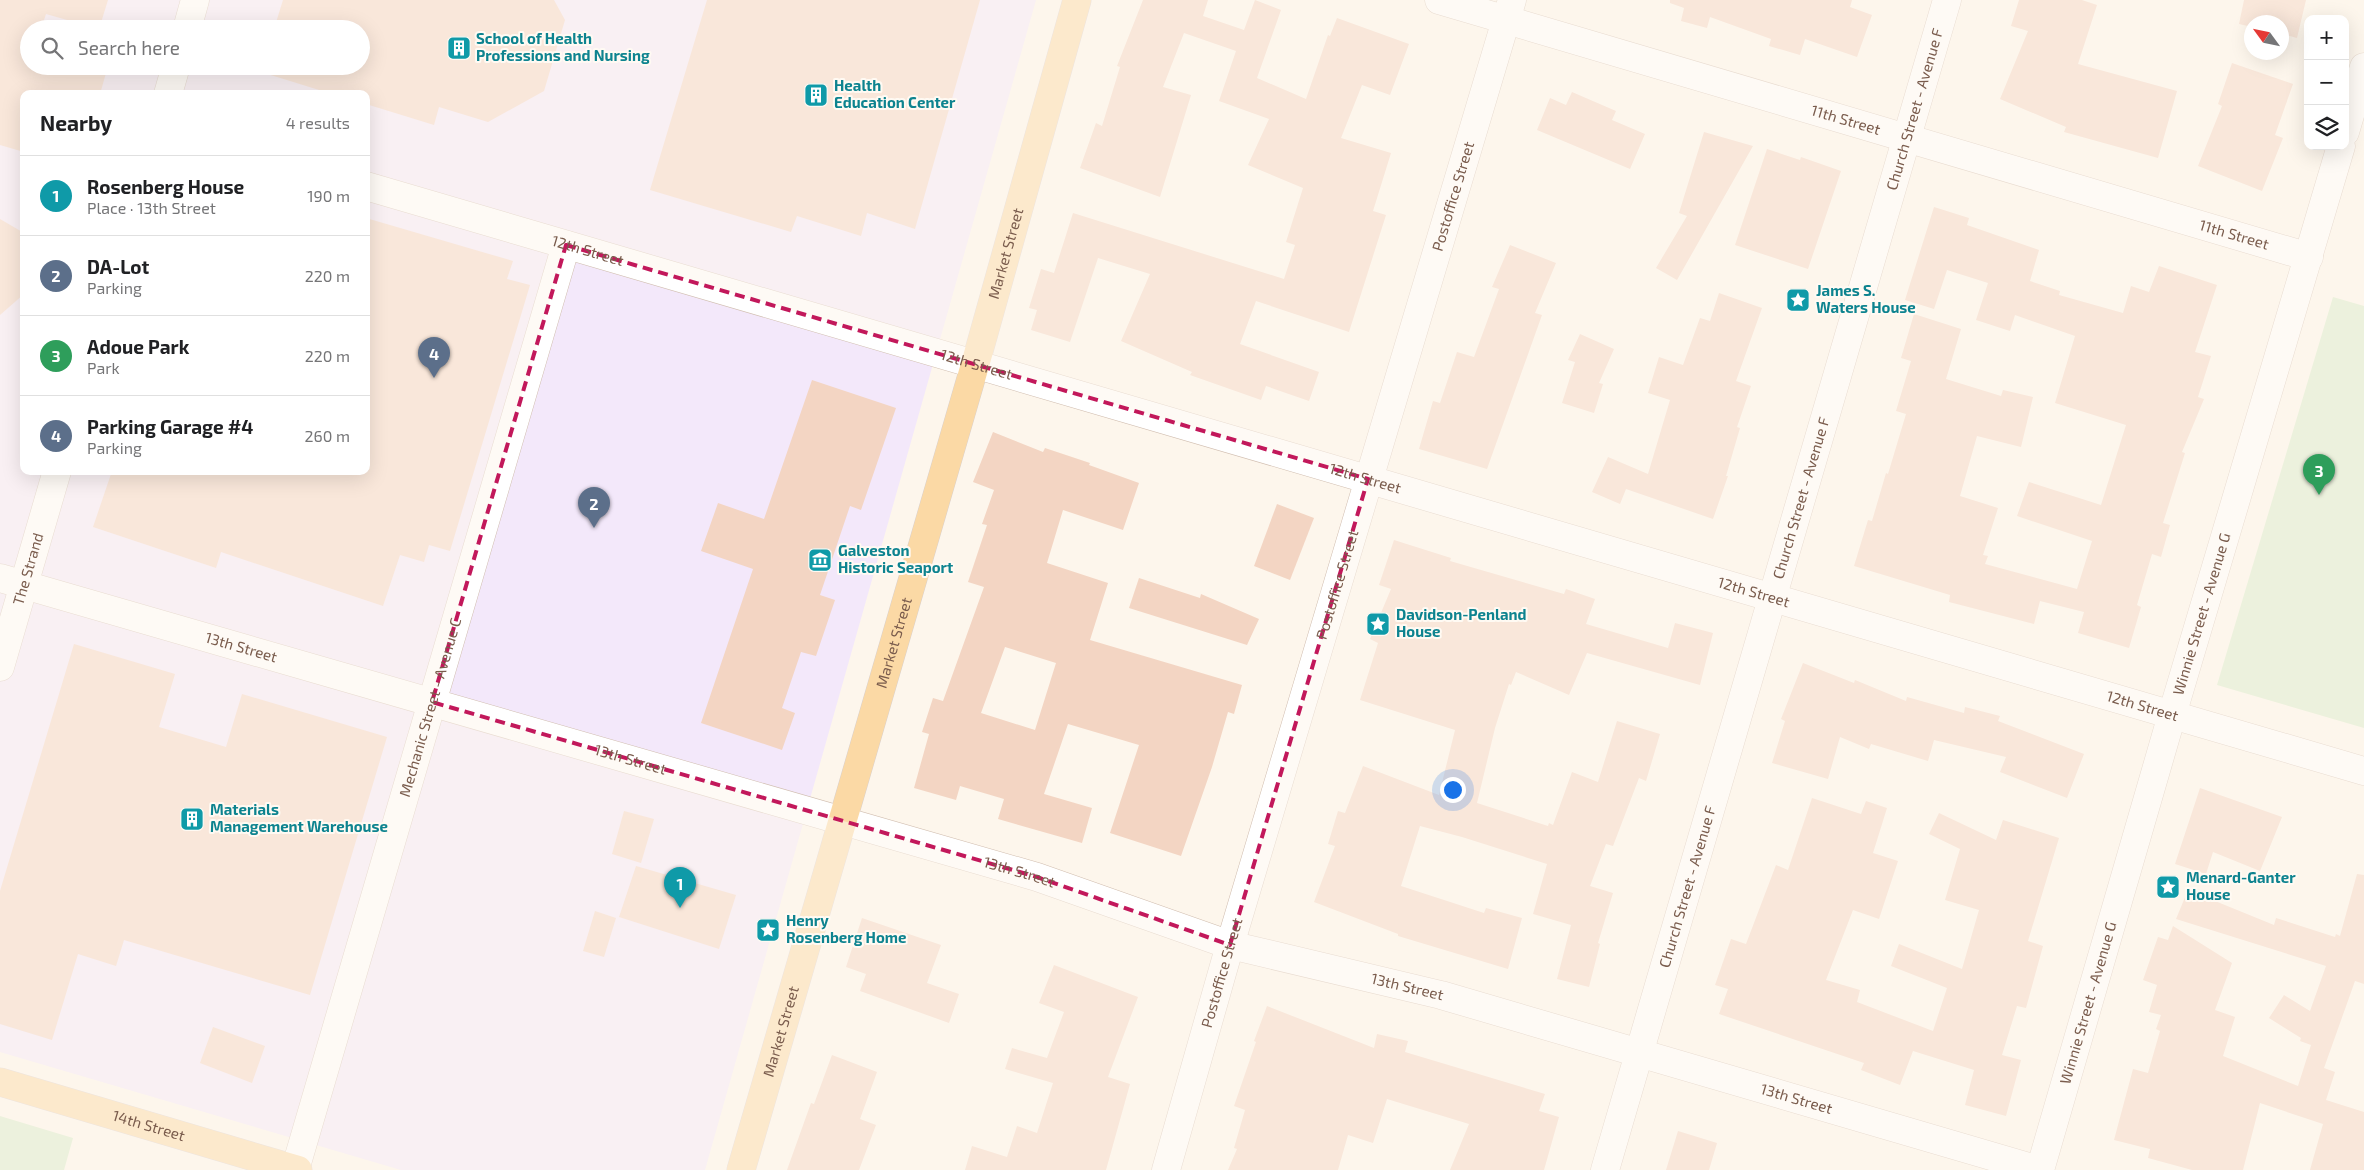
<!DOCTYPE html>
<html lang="en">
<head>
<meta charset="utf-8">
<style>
	body { margin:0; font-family:"Exo 2",sans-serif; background:#f2f2f2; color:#202124 }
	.controls { position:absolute; right:15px; top:15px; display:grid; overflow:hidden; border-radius:10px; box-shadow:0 5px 20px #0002 }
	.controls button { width:45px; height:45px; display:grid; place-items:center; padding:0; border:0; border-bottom:1px solid #e0e0e0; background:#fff; color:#202124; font:25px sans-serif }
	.compass { position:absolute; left:2244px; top:15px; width:45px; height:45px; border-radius:50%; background:#fff; box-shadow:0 5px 20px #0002; rotate:303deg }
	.you { position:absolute; left:1452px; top:789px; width:18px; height:18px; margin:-12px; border:4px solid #fff; border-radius:50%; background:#1a73e8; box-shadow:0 0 0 8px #1a73e833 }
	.badge { display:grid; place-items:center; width:32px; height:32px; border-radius:50%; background:#e76f51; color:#fff; font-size:16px; font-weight:700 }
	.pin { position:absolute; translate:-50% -41px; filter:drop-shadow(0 1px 2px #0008) }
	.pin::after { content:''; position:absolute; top:26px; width:18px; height:15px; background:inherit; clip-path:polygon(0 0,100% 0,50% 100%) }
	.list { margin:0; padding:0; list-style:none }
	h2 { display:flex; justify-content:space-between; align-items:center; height:65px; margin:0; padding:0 20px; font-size:21px }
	h2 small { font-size:16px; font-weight:400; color:#757577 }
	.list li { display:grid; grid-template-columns:32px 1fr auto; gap:15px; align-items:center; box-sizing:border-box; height:80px; padding:0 20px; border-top:1px solid #e0e0e0 }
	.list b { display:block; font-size:19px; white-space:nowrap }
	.list p { margin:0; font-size:16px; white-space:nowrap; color:#757577 }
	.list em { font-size:16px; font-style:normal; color:#757577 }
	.icon { flex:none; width:28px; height:28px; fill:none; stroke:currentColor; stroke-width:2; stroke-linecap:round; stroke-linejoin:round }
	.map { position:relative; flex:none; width:2364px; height:1170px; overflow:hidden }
	.search { position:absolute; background:#fff; box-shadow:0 5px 20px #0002; left:20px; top:20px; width:350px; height:55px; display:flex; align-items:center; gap:12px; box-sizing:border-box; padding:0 18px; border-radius:28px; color:#757577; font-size:19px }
	.panel { position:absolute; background:#fff; box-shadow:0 5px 20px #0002; left:20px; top:90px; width:350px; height:385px; border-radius:10px }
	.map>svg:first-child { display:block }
	.education { fill:#f3e8fa; fill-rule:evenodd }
	.green { fill:#d8ecc9 }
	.building { fill:#f3d5c3; fill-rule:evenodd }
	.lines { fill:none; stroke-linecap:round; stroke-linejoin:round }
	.minor-casing { stroke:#d1beb0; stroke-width:29 }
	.major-casing { stroke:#dad1cd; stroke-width:29 }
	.minor { stroke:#fff; stroke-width:28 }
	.major { stroke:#fbd9a5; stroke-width:28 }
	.marked { fill:none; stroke:#c2185b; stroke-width:4; stroke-dasharray:10 6; stroke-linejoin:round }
	.labels { text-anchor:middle; stroke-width:4; stroke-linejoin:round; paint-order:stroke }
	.culture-label { font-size:15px; font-weight:bold; fill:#0d838f; stroke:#fffaf3; text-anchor:start }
	.street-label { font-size:15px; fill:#7a5c4d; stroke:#fffaf3 }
</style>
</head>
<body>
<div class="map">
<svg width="2364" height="1170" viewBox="0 0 2364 1170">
	<rect width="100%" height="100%" fill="#fdf6ec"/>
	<!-- education -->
	<path class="education" d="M0,0H1036L705,1170H401L0,1052ZM29,29H361V66H29ZM24,94H366V471H24Z"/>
	<!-- green -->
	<g class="green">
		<path d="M2333,297L2364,306V728L2217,685Z"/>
		<path d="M0,1116L73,1138L64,1170H0Z"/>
	</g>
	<!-- building -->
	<g class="building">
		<path d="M0,0H108L99,29L46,14L41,29H29V66H108L100,94H24V152L0,145Z"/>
		<path d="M283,0H554L565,20L544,91L488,122L439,107L434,125L366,104V94H332L261,72L262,66H361V29H274Z"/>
		<path d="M707,0H980L915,229L867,213L861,236L797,216L791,232L650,190Z"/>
		<path d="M1143,0H1208L1203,16L1244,30L1255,0L1281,10L1257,78L1306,99L1328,35L1330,36L1337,18L1409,44L1390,95L1362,85L1341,138L1391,153L1373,211L1386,215L1349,332L1256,301L1240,344L1319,372L1309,401L1266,386L1261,400L1190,375L1192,372L1121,341L1150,274L1098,258L1070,342L1031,330L1037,310L1029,308L1041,269L1054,273L1073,213L1284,279L1295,245L1286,242L1303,188L1248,165L1269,119L1219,101L1236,51L1184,33L1163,87L1191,95L1160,197L1080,168L1096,123L1102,126L1120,67L1117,66Z"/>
		<path d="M1670,0H1852L1850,7L1872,15L1857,57L1805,39L1800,55L1769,46L1771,39L1710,17L1707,28L1681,21L1684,8L1670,3Z"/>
		<path d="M2019,0H2082L2097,5L2078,64L2177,91L2158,158L2064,132L2066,127L2000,99L2028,31L2011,26Z"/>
		<path d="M2244,0H2306L2297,38L2282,34V22H2252V27L2239,24Z"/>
		<path d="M2232,63L2293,84L2275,135L2283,138L2262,191L2198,166L2222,106L2218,104Z"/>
		<path d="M1572,92L1616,111L1612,120L1645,134L1630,169L1537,130L1550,98L1566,105Z"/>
		<path d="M1704,132L1753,146L1677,280L1656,268L1687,216L1679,213Z"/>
		<path d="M1767,149L1800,160L1801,157L1841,171L1808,269L1735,245Z"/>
		<path d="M1934,207L1969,218L1967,225L2039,250L2030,281L2060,291L2059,295L2123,313L2131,286L2149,292L2159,266L2217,285L2195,352L2211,356L2198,397L2204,399L2182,452L2185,453L2163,523L2170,525L2161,557L2152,554L2137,605L2141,607L2129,648L2078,633L2084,612L2040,601L2034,624L1949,602L1950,595L1854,566L1868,520L1872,521L1886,473L1888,474L1906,414L1896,411L1911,361L1901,358L1914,314L1961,329L1946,379L2001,396L2003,390L2033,397L2021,447L1977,436L1960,496L1998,508L1983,555L1988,556L1985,564L2077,589L2092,541L2017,516L2029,482L2101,505L2126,425L2055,403L2075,336L2015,315L2010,331L1976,320L1988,283L1947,270L1934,309L1905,300Z"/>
		<path d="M366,218L513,261L507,279L530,285L450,551L429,545L424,562L400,555L383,606L221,552L216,568L93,527L112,471H366Z"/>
		<path d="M0,219L24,233V294L0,315Z"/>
		<path d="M1510,245L1556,263L1535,313L1542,315L1487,469L1419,449L1433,401L1440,403L1457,352L1474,357L1499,289L1492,287Z"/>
		<path d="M1719,293L1762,308L1736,381L1751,386L1737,427L1740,428L1726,476H1728L1713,519L1626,489L1620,504L1592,492L1608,457L1648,474L1670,400L1648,393L1659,357L1683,365L1700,318L1710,321Z"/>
		<path d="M1580,334L1614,349L1599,383L1603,384L1594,413L1562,403L1575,362L1568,360Z"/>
		<path d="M812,380L896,408L861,510L850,506L820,595L835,600L816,656L801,652L782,708L795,713L782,750L701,723L753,569L701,551L718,503L764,519Z"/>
		<path d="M993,432L1043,452L1045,448L1090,463L1089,465L1139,483L1123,530L1063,510L1047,563L1108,583L1090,640L1242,685L1234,714L1228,712L1212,767L1181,856L1110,833L1139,745L1068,724L1044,794L1092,808L1082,843L998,819L1004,799L960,786L956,800L914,788L929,734L922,732L933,698L943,701L984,587L968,582L987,525L982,524L994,490L973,482ZM1005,647L1056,663L1035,730L981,713Z"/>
		<path d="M1277,504L1314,518L1290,580L1254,566Z"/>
		<path d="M1394,540L1451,558L1450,561L1564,594L1566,589L1595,599L1586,624L1668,648L1675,623L1713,633L1700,685L1587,653L1569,695L1516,672L1511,685L1509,684L1495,728L1477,803L1548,826L1549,823L1553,825L1572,772L1598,782L1617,721L1660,734L1646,781L1639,778L1613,846L1606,844L1590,886L1613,893L1598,943L1600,944L1589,987L1557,979L1571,925L1533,914L1547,864L1462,837L1420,826L1401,886L1484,913L1486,908L1522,918L1508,969L1398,936V934L1314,902L1335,846L1328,844L1338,811L1345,813L1363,766L1439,795L1455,730L1360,700L1378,643L1370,639L1391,589L1379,585Z"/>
		<path d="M1139,578L1200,598L1201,594L1259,619L1247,645L1129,608Z"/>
		<path d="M74,644L175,674L159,727L226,747L242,694L387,737L310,995L124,940L116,966L78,954L52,1040L0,1024V891Z"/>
		<path d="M1803,663L1854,683L1855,680L1906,701L1907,697L1964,713L1965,707L2000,716L1998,721L2084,754L2067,798L2000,772L2006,757L1934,740L1928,761L1871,744L1869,749L1840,737L1828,779L1772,763L1785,721L1781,719Z"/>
		<path d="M2200,788L2282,817L2260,871L2213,852L2206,874L2175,864Z"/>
		<path d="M1812,798L1861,814L1866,801L1887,808L1873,853L1898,861L1879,919L1853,910L1826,980L1860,990L1857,1002L1933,1031L1947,988L1891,966L1899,944L1962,969L1979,910L1945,900L1960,849L1929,834L1939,813L1996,840L2003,820L2059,838L2028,941L2043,946L2026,1008L2017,1006L2002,1055L2021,1060L2006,1116L1965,1105L1974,1070L1913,1051L1900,1085L1861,1070L1864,1063L1719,1014L1728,989L1715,985L1731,939L1746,944L1776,865L1788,870Z"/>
		<path d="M624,811L654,819L641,863L612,854Z"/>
		<path d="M636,866L736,895L719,949L619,917Z"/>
		<path d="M2357,874L2364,875V984L2355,981L2324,1068L2335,1072L2326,1100L2364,1112V1170H2310L2323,1124L2260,1103L2243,1170H2192L2148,1158L2150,1149L2114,1140L2133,1069L2148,1073L2160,1031L2156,1029L2161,1015L2149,1012L2157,985L2143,980L2158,937L2168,940L2173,926L2232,963L2215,1010L2235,1017L2223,1056L2298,1086L2311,1045L2300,1041L2301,1038L2269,1018L2284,995L2310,1011L2326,966L2176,919L2188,890L2274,925L2276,918L2335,937L2336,934L2340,936Z"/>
		<path d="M595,911L616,918L604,957L583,951Z"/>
		<path d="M862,918L941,945L927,983L959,994L949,1023L860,991L866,974L846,967Z"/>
		<path d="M1054,965L1138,997L1108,1077L1130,1084L1106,1170H965L972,1146L1007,1157L1017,1126L1037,1133L1053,1083L1005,1069L1012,1048L1047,1058L1064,1012L1039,1003Z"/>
		<path d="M1267,1006L1374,1048L1377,1034L1408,1041L1405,1052L1545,1094L1539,1111L1559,1117L1544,1170H1450L1469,1124L1387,1099L1373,1143L1348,1135L1338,1170H1228L1237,1149L1234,1148L1245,1110L1234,1106L1256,1042L1254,1041Z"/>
		<path d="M213,1027L265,1046L252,1083L200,1063Z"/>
		<path d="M832,1055L877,1072L860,1119L876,1125L859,1170H787L811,1103L814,1104Z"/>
		<path d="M1678,1131L1717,1143L1709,1170H1666Z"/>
	</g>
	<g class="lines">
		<!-- minor casing -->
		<g class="minor-casing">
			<g id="minor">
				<path id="s1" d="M1439,0L2309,257"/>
				<path d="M187,29L195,0"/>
				<path d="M168,94L176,66"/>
				<path d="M2345,132L2364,67"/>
				<path id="s2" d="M366,186L2364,771"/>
				<path id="s3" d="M0,578L1037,877L1230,945L1441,995L2039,1170"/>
				<path id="s4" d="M0,667L57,471"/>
				<path id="s5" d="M295,1170L566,245"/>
				<path id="s6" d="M1166,1170L1230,945L1512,0"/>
				<path id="s7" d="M1605,1170L1947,0"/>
				<path id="s8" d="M2040,1170L2172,715L2341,146"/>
			</g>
		</g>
		<!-- major casing -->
		<g class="major-casing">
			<g id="major">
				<path id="s9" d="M0,1082L298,1170"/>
				<path id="s10" d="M741,1170L975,365L1077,0"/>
			</g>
		</g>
		<!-- minor -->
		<use href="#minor" class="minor"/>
		<!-- major -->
		<use href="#major" class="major"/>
	</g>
	<!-- marked area -->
	<path d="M0 0H2364V1170H0ZM566,245L1368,479L1230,945L1037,877L432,702Z" fill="#fdf6ec" fill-opacity=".55" fill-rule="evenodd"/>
	<path class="marked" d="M566,245L1368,479L1230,945L1037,877L432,702Z"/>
	<!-- icons -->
	<defs>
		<g id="building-square" transform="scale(1.25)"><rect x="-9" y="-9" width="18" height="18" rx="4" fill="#0f9aa8" stroke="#fffaf3"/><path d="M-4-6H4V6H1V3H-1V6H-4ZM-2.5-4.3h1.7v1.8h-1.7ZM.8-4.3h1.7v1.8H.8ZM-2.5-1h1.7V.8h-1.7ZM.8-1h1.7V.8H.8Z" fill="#fff"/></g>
		<g id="sight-square" transform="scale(1.25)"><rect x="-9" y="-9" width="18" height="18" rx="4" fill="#0f9aa8" stroke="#fffaf3"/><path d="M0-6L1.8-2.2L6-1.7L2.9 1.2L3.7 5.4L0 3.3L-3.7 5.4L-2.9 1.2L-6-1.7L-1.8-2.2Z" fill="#fff"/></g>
		<g id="museum-square" transform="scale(1.25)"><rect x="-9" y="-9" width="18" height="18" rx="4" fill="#0f9aa8" stroke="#fffaf3"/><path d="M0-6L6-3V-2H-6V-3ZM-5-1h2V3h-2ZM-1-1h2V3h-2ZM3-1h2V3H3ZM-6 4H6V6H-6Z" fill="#fff"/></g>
	</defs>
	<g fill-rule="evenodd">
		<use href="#building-square" x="459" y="48"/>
		<use href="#building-square" x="816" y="95"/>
		<use href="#sight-square" x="1798" y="300"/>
		<use href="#museum-square" x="820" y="560"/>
		<use href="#sight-square" x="1378" y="624"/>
		<use href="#building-square" x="192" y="819"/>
		<use href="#sight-square" x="2168" y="887"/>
		<use href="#sight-square" x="768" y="930"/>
	</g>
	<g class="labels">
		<!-- culture labels -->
		<g class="culture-label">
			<text x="476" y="44">School of Health<tspan x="476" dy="17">Professions and Nursing</tspan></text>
			<text x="834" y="91">Health<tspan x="834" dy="17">Education Center</tspan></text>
			<text x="1816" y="296">James S.<tspan x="1816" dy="17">Waters House</tspan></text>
			<text x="838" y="556">Galveston<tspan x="838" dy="17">Historic Seaport</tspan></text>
			<text x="1396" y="620">Davidson-Penland<tspan x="1396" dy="17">House</tspan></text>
			<text x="210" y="815">Materials<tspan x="210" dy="17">Management Warehouse</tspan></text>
			<text x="2186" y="883">Menard-Ganter<tspan x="2186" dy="17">House</tspan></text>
			<text x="786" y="926">Henry<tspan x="786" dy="17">Rosenberg Home</tspan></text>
		</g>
		<!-- street labels -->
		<g class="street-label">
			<text dy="5" stroke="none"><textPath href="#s7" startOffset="1105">Church Street - Avenue F</textPath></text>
			<text dy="5" stroke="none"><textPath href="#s1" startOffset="424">11th Street</textPath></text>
			<text dy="5" stroke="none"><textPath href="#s6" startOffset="1015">Postoffice Street</textPath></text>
			<text dy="5" stroke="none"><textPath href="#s1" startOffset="829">11th Street</textPath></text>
			<text dy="5" stroke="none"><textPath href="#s2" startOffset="231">12th Street</textPath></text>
			<text dy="5" stroke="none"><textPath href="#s10" startOffset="954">Market Street</textPath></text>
			<text dy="5" stroke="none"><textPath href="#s2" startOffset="636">12th Street</textPath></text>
			<text dy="5" stroke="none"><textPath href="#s2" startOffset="1041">12th Street</textPath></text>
			<text dy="5" stroke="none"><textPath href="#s7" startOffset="700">Church Street - Avenue F</textPath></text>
			<text dy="5" stroke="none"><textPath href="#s4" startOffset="102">The Strand</textPath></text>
			<text dy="5" stroke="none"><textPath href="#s6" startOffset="610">Postoffice Street</textPath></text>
			<text dy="5" stroke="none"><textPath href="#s2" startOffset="1446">12th Street</textPath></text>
			<text dy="5" stroke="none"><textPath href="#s8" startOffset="579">Winnie Street - Avenue G</textPath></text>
			<text dy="5" stroke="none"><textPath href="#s10" startOffset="549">Market Street</textPath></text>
			<text dy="5" stroke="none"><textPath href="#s3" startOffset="251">13th Street</textPath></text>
			<text dy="5" stroke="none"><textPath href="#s2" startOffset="1851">12th Street</textPath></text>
			<text dy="5" stroke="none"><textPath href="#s5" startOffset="482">Mechanic Street - Avenue C</textPath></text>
			<text dy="5" stroke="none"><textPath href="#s3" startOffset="656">13th Street</textPath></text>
			<text dy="5" stroke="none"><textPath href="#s3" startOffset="1061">13th Street</textPath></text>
			<text dy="5" stroke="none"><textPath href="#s7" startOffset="295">Church Street - Avenue F</textPath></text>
			<text dy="5" stroke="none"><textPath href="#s6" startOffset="205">Postoffice Street</textPath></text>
			<text dy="5" stroke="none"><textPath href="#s3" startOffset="1466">13th Street</textPath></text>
			<text dy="5" stroke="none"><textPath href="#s8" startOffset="174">Winnie Street - Avenue G</textPath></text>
			<text dy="5" stroke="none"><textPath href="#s10" startOffset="144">Market Street</textPath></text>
			<text dy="5" stroke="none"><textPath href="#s3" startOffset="1871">13th Street</textPath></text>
			<text dy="5" stroke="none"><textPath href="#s9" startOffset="155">14th Street</textPath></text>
		</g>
	</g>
</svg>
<div class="controls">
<button>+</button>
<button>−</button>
<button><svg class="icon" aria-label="layers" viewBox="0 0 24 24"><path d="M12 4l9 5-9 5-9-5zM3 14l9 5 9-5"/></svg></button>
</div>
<svg class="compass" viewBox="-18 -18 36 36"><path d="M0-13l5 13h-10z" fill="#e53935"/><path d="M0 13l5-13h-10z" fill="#757577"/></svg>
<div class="you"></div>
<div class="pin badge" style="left:680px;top:908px;background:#0f9aa8">1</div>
<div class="pin badge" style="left:594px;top:528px;background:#5c6f8a">2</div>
<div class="pin badge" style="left:2319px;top:495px;background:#2e9e5b">3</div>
<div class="pin badge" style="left:434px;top:378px;background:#5c6f8a">4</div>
<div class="search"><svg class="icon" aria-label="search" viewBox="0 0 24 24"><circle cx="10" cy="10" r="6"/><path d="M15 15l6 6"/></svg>Search here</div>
<section class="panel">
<h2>Nearby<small>4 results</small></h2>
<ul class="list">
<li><span class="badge" style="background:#0f9aa8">1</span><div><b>Rosenberg House</b><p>Place · 13th Street</p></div><em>190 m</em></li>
<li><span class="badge" style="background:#5c6f8a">2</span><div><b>DA-Lot</b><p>Parking</p></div><em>220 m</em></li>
<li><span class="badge" style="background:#2e9e5b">3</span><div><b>Adoue Park</b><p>Park</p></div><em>220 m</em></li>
<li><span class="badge" style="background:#5c6f8a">4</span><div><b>Parking Garage #4</b><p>Parking</p></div><em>260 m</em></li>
</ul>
</section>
</div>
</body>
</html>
